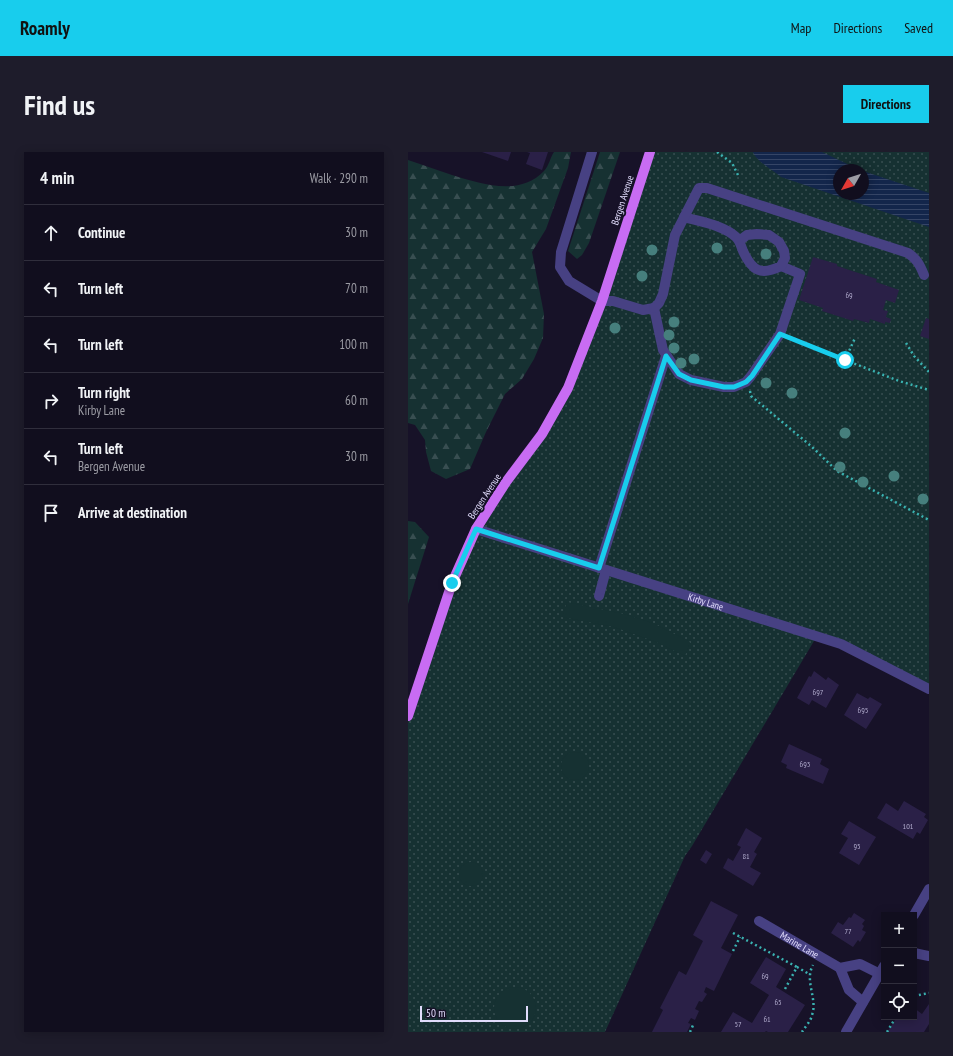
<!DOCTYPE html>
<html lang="en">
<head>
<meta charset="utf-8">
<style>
	body { margin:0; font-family:"PT Sans Narrow",sans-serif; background:#1e1c2b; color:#f1f3f6 }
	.controls { position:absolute; right:12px; bottom:12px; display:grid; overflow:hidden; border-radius:0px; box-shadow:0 2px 10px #0003 }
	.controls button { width:36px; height:36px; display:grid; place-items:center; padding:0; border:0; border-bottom:1px solid #302e3c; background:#110e1e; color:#f1f3f6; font:20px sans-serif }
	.compass { position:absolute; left:425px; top:12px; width:36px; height:36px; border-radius:50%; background:#110e1e; box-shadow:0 2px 10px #0003; rotate:231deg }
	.scale { position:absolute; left:12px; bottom:10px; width:108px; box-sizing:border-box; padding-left:4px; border:2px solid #e1dcfc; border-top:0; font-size:11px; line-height:14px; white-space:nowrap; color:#e1dcfc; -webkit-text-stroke:3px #171228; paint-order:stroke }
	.stop { position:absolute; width:12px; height:12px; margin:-9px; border:3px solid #18cded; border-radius:50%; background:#fff }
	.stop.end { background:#18cded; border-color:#fff; box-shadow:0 1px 4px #0008 }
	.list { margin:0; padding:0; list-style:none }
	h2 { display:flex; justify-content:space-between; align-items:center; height:52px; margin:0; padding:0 16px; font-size:17px }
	h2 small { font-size:13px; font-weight:400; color:#9c9ca4 }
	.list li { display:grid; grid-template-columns:26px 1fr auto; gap:12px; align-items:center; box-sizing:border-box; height:56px; padding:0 16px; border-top:1px solid #302e3c }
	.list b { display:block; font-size:15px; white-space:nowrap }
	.list p { margin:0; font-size:13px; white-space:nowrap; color:#9c9ca4 }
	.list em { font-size:13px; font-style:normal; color:#9c9ca4 }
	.icon { flex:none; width:22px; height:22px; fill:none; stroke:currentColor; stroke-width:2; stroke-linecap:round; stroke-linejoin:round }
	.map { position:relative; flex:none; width:521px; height:880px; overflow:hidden; border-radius:0px }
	header { display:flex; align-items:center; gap:24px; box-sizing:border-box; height:56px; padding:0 20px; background:#18cded; color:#111 }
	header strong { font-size:19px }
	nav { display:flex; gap:22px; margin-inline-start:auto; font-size:14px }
	.intro { display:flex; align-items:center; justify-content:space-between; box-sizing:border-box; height:96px; padding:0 24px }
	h1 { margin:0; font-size:28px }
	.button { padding:10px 18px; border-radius:0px; background:#18cded; color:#111; font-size:14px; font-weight:700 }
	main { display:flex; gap:24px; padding:0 24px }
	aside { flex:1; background:#110e1e; border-radius:0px; box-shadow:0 2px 10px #0003 }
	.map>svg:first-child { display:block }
	.grass { fill:url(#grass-dots); fill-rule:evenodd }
	.forest { fill:url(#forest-firs) }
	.park { fill:#163132 }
	.water { fill:url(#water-rules) }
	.building { fill:#2a2047 }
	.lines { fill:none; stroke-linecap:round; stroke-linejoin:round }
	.path { stroke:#3ab2b1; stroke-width:2.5; stroke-dasharray:2 3; stroke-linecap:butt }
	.minor { stroke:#474183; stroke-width:10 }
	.major { stroke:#c86cf3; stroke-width:10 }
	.tree { fill:#467f7d }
	.route { stroke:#18cded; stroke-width:5 }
	.labels { text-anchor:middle; stroke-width:4; stroke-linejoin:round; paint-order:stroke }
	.number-label { font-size:8px; fill:#b3adcf }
	.street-label { font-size:10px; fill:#e1dcfc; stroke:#171228 }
</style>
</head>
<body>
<header>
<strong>Roamly</strong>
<nav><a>Map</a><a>Directions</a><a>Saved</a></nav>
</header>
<div class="intro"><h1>Find us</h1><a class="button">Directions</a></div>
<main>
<aside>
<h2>4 min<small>Walk · 290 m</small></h2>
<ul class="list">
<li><svg class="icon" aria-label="ahead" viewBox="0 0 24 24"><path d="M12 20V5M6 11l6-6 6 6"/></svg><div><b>Continue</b></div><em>30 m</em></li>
<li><svg class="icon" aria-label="left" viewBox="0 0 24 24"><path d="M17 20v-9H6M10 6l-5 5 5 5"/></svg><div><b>Turn left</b></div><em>70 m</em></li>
<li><svg class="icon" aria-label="left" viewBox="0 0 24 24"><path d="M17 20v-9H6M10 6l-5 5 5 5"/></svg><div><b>Turn left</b></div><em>100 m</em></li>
<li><svg class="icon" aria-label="right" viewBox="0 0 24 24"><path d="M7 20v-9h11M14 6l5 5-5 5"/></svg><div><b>Turn right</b><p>Kirby Lane</p></div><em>60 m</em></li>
<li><svg class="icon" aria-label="left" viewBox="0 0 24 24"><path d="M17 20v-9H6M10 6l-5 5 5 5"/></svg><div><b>Turn left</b><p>Bergen Avenue</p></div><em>30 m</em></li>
<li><svg class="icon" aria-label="arrive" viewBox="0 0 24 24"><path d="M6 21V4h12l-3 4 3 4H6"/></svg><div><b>Arrive at destination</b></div></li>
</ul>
</aside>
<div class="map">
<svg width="521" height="880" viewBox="0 0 521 880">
	<defs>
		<pattern id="grass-dots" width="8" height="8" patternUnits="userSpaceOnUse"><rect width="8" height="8" fill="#163132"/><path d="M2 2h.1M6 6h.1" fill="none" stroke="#384e51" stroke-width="1.8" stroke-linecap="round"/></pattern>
		<pattern id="forest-firs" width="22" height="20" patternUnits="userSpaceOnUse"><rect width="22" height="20" fill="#163132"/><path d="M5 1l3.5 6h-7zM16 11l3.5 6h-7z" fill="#384e51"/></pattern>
		<pattern id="water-rules" width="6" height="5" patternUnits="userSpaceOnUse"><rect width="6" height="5" fill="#13264b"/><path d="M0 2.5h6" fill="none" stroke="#354566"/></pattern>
	</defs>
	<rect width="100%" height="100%" fill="#171228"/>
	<!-- grass -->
	<path class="grass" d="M242,0H521V537L409,484L284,694L277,704L197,880H0V564L68,377L160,236ZM431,18H455V42H431Z"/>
	<!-- forest -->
	<g class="forest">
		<path d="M146,0H163L160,16L138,77L124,100L136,162L135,186L126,207L114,227L97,242L78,280L62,317L38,327L23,319L18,300L17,288L7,273L0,271V8C15,13 29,18 44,23C74,32 111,45 136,19C141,14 142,6 146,0Z"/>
		<path d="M192,0H212L181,91L174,103L169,107L160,99Z"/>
		<path d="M0,369L7,370L21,385L0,452Z"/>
	</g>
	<!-- park -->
	<g class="park">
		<path d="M159,450L216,462L245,471L282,490L277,504L248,490L206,475L154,465Z"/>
		<circle cx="167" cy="614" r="14"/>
		<circle cx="63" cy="722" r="12"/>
		<circle cx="107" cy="856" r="21"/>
	</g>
	<!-- water -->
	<path class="water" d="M345,0H414L452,18H431V42H455V19L521,41V75L373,25C366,19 348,9 345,0Z"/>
	<!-- building -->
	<g class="building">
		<path d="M74,0H103L100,9Z"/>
		<path d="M119,0H140L134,18L118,12L122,1Z"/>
		<path d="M405,105L429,112V114L469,127L468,130L491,138L487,151L478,148L475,158L480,159L478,165L483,167L482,171L477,170V172L462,167L461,171L446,167L445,169L414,159L415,156L391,148Z"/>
		<path d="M518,166L521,167V187L512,184Z"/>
		<path d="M406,519L418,528L420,525L431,533L418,556L404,548L401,553L389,546L401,524L403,525Z"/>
		<path d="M449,541L460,547L462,545L474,552L458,577L436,563Z"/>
		<path d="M381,592L414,607L412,612L421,617L415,632L378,616L379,613L373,610Z"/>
		<path d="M496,649L518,662L516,665L520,668L512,682L509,680L505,687L469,666L478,651L490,659Z"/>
		<path d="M441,669L468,685L451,713L431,701L440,686L433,682Z"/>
		<path d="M338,676L354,686L346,700L349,702L342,715L353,721L345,734L315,716L320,706L325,709L333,695L329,693Z"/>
		<path d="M298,698L304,702L298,712L292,708Z"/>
		<path d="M303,749L330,763L313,796L324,802L306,839L298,835L296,840L299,842L294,850L291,849L287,857L291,859L287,868L283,866L280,871L283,872L279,880H244L255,858L252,856L271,819L278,823L295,789L285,783Z"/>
		<path d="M446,761L457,768L454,772L456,774L454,778L458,780L452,790L450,788L445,795L423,781L430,770L435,773L441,765L443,766Z"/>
		<path d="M358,805L378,817L368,835L397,853L380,880H360L358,879L357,880H313L325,860L344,871L361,843L342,831Z"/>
		<path d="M521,852V872L516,880H479L489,865H506V856L514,862Z"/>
	</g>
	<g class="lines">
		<!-- path -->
		<g class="path">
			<path d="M309,0L324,11L330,23"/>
			<path d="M382,185L437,208L447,186"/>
			<path d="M498,191L506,204L521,220"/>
			<path d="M437,208L491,229L521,238"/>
			<path d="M342,239L343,244L403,294L429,319L521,368"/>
			<path d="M325,781L389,815"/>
			<path d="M325,799L332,785"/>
			<path d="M377,837L389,815L401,822"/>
			<path d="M506,844L521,841"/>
			<path d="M282,880L286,871"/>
			<path d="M394,880C397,875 403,869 404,863C410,847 396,829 405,813"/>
			<path d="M479,880L488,865"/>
		</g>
		<!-- minor -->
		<g class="minor">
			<path d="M184,0L153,100L152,115L161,129L194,149H205L235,158L246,156L255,198L271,222L283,228L316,235H326L338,230L343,224L372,182L392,122L373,114"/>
			<path d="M276,65C293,70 315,73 328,85C332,89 333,94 335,99C344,119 353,124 373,114L377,106L376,99L371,90L361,83L349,82L339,83L331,89"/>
			<path d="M246,156L251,151L255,142L267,83L291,36H299L500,101C509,107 512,113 516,123"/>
			<path id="s1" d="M68,377L433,492L521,537"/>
			<path d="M191,416L258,204"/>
			<path d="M191,444L198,418"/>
			<path d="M506,763L521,737"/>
			<path id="s2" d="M351,769L432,816L452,812L472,822"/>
			<path d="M506,801L521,804"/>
			<path d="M432,816L441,838L455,850"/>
			<path d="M438,880L476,814"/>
		</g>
		<!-- major -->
		<path class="major" d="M0,564L44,431L68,377L98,330L134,282L160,236L194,149L242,0"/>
	</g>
	<!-- trees -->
	<g class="tree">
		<circle cx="309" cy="96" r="5.5"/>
		<circle cx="244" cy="98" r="5.5"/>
		<circle cx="358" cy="102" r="5.5"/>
		<circle cx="234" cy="124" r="5.5"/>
		<circle cx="266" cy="170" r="5.5"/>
		<circle cx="207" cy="176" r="5.5"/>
		<circle cx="261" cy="183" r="5.5"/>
		<circle cx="266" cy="196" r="5.5"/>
		<circle cx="286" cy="207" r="5.5"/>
		<circle cx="273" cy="211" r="5.5"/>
		<circle cx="358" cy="231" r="5.5"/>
		<circle cx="384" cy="241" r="5.5"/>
		<circle cx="437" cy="281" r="5.5"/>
		<circle cx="432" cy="315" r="5.5"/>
		<circle cx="486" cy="324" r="5.5"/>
		<circle cx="455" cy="330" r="5.5"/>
		<circle cx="515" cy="347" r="5.5"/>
	</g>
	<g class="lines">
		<!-- route -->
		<path class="route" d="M44,431L68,377L191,416L258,204L271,222L283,228L316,235H326L338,230L344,224L372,182L437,208"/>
	</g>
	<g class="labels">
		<!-- number labels -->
		<g class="number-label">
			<text x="441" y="146">69</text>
			<text x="410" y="543">697</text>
			<text x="455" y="561">695</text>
			<text x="397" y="615">693</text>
			<text x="500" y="677">101</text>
			<text x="449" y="697">95</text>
			<text x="338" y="707">81</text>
			<text x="440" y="782">77</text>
			<text x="357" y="827">69</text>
			<text x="370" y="853">65</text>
			<text x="359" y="870">61</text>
			<text x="330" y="875">57</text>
		</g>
		<!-- street labels -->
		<g class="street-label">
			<text transform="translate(214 48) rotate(-72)" y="4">Bergen Avenue</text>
			<text transform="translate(76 344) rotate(-57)" y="4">Bergen Avenue</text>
			<text dy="4" stroke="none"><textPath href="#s1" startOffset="241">Kirby Lane</textPath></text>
			<text dy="4" stroke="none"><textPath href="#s2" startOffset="47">Marine Lane</textPath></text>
		</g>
	</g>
</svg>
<div class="controls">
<button>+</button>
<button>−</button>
<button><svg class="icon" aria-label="locate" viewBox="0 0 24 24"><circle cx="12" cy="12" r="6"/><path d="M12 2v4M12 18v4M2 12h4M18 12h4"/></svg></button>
</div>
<svg class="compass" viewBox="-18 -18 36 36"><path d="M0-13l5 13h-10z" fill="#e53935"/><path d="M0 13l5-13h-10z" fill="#9c9ca4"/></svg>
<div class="scale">50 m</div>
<div class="stop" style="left:437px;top:208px"></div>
<div class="stop end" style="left:44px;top:431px"></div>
</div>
</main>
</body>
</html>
